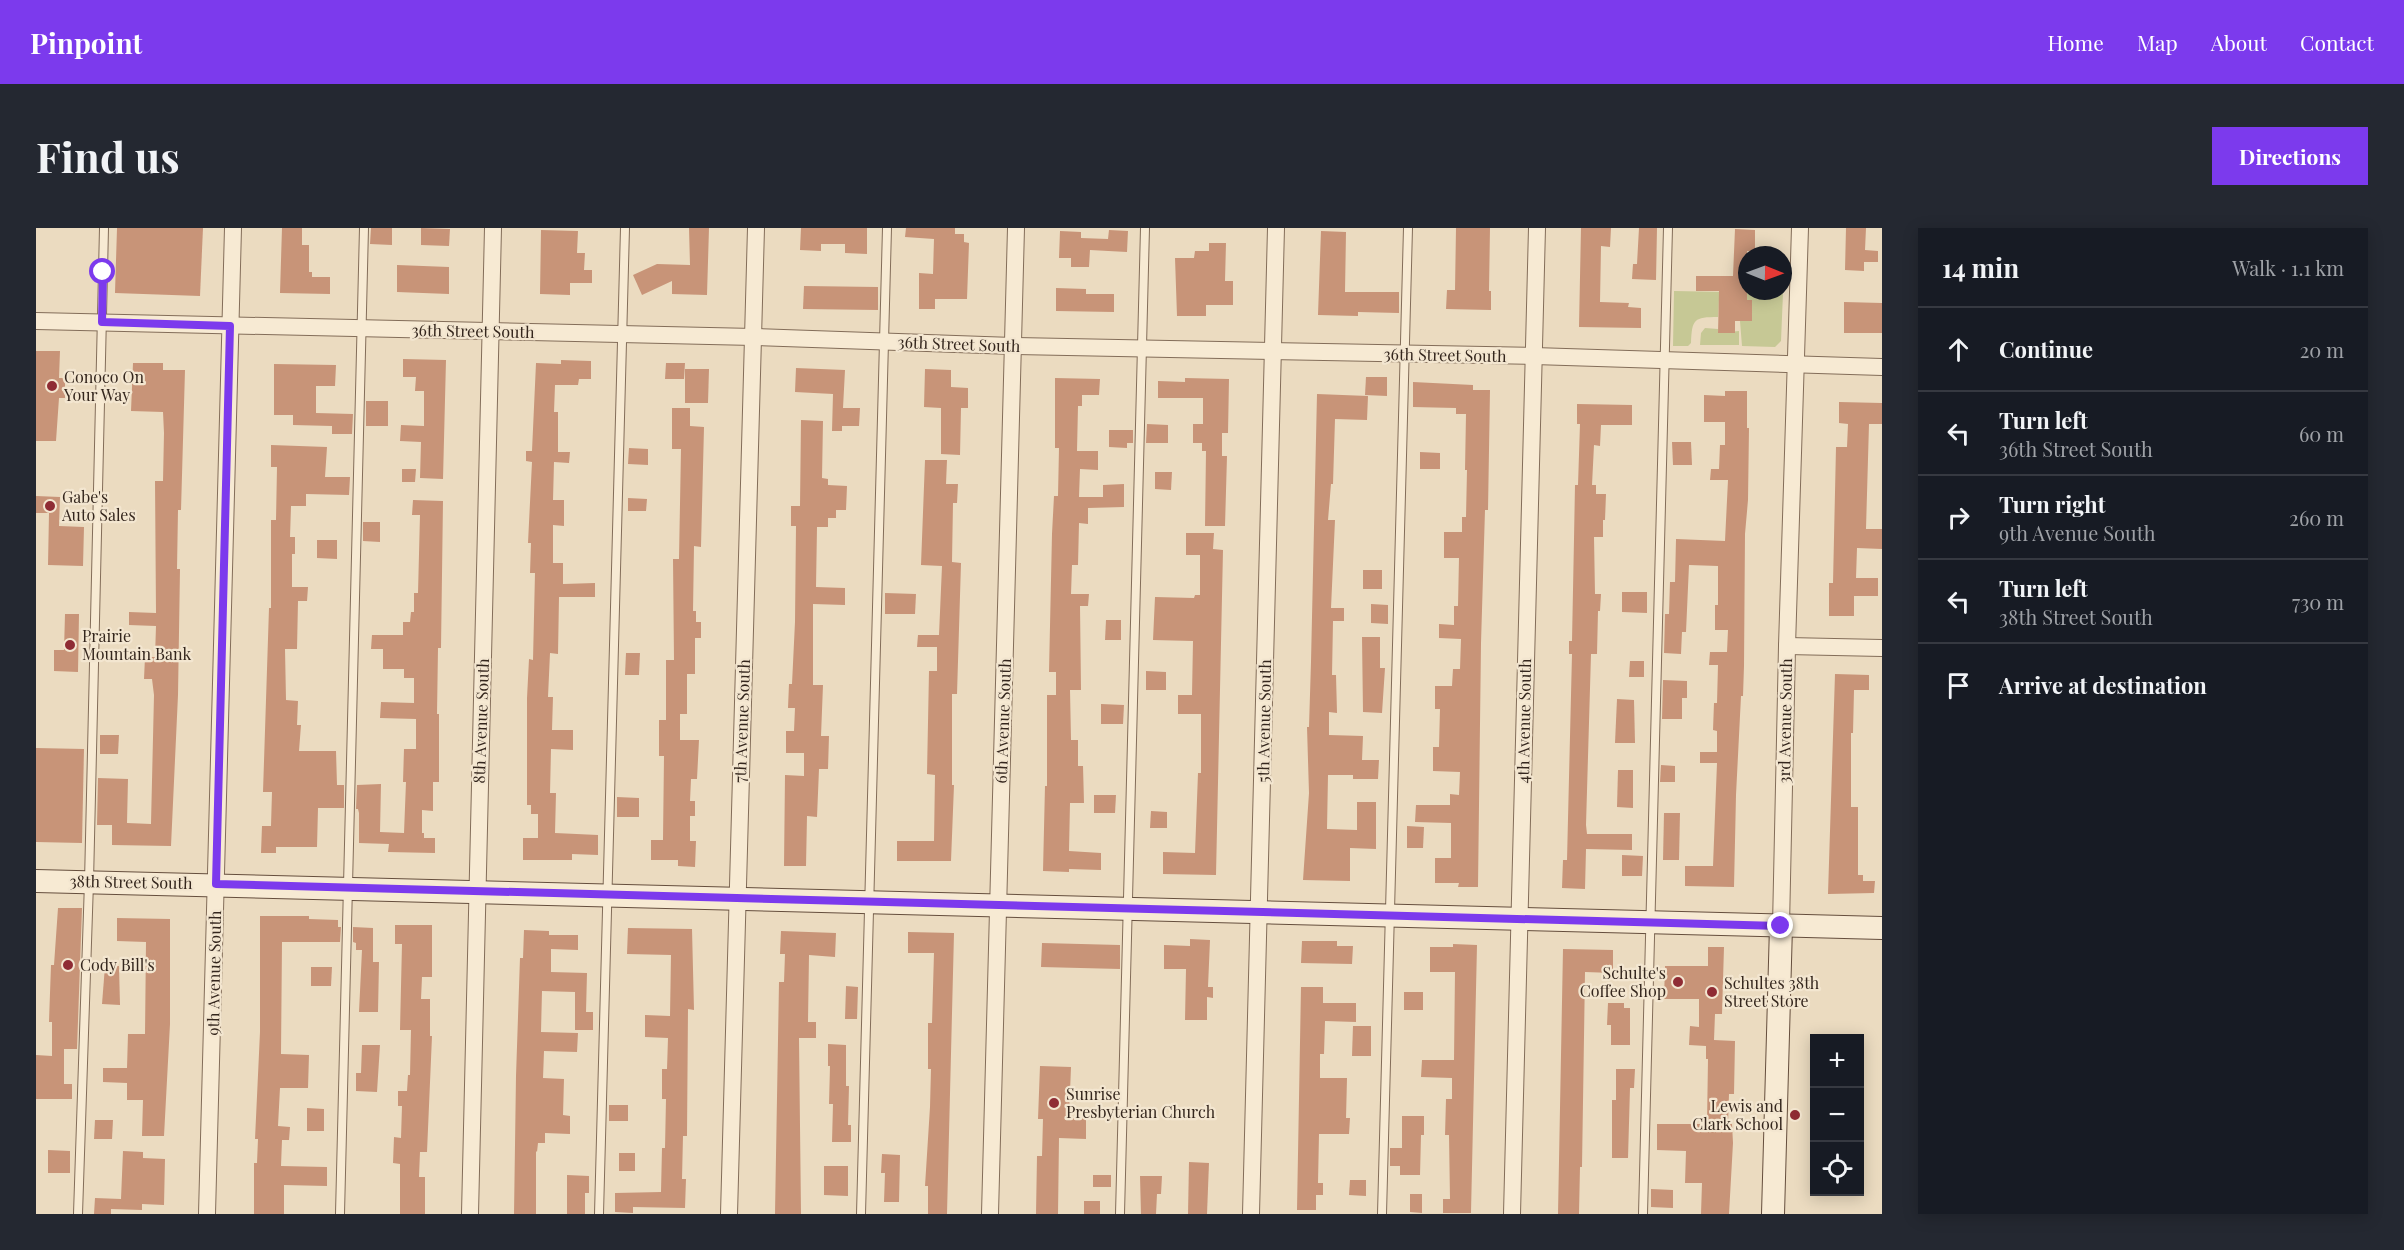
<!DOCTYPE html>
<html lang="en">
<head>
<meta charset="utf-8">
<style>
	body { margin:0; font-family:"Playfair Display",serif; background:#242831; color:#f1f3f6 }
	.controls { position:absolute; right:18px; bottom:18px; display:grid; overflow:hidden; border-radius:0px; box-shadow:0 3px 15px #0003 }
	.controls button { width:54px; height:54px; display:grid; place-items:center; padding:0; border:0; border-bottom:2px solid #363941; background:#171b24; color:#f1f3f6; font:30px sans-serif }
	.compass { position:absolute; left:1702px; top:18px; width:54px; height:54px; border-radius:50%; background:#171b24; box-shadow:0 3px 15px #0003; rotate:91deg }
	.stop { position:absolute; width:18px; height:18px; margin:-14px; border:4px solid #7c3aed; border-radius:50%; background:#fff }
	.stop.end { background:#7c3aed; border-color:#fff; box-shadow:0 2px 6px #0008 }
	.list { margin:0; padding:0; list-style:none }
	h2 { display:flex; justify-content:space-between; align-items:center; height:78px; margin:0; padding:0 24px; font-size:26px }
	h2 small { font-size:20px; font-weight:400; color:#9ea1a6 }
	.list li { display:grid; grid-template-columns:39px 1fr auto; gap:18px; align-items:center; box-sizing:border-box; height:84px; padding:0 24px; border-top:2px solid #363941 }
	.list b { display:block; font-size:22px; white-space:nowrap }
	.list p { margin:0; font-size:20px; white-space:nowrap; color:#9ea1a6 }
	.list em { font-size:20px; font-style:normal; color:#9ea1a6 }
	.icon { flex:none; width:33px; height:33px; fill:none; stroke:currentColor; stroke-width:2; stroke-linecap:round; stroke-linejoin:round }
	.map { position:relative; flex:none; width:1846px; height:986px; overflow:hidden; border-radius:0px }
	header { display:flex; align-items:center; gap:36px; box-sizing:border-box; height:84px; padding:0 30px; background:#7c3aed; color:#fff }
	header strong { font-size:28px }
	nav { display:flex; gap:33px; margin-inline-start:auto; font-size:21px }
	.intro { display:flex; align-items:center; justify-content:space-between; box-sizing:border-box; height:144px; padding:0 36px }
	h1 { margin:0; font-size:42px }
	.button { padding:15px 27px; border-radius:0px; background:#7c3aed; color:#fff; font-size:21px; font-weight:700 }
	main { display:flex; gap:36px; padding:0 36px }
	aside { flex:1; background:#171b24; border-radius:0px; box-shadow:0 3px 15px #0003 }
	.map>svg:first-child { display:block }
	.green { fill:#c6c895 }
	.building { fill:#c89478 }
	.lines { fill:none; stroke-linecap:round; stroke-linejoin:round }
	.lane-casing { stroke:#836d59; stroke-width:10 }
	.street-casing { stroke:#836d59; stroke-width:18 }
	.secondary-casing { stroke:#654e3d; stroke-width:24 }
	.lane { stroke:#f7ead3; stroke-width:8 }
	.street { stroke:#f7ead3; stroke-width:16 }
	.secondary { stroke:#f7ead3; stroke-width:22 }
	.route { stroke:#7c3aed; stroke-width:8 }
	.poi-dot { fill:#8f2c34; stroke:#f3e6d0; stroke-width:2 }
	.labels { text-anchor:middle; stroke-width:4.5; stroke-linejoin:round; paint-order:stroke }
	.street-label { font-size:16px; fill:#34261d; stroke:#f3e6d0 }
	.poi-label { font-size:16px; fill:#34261d; stroke:#f3e6d0; text-anchor:start }
</style>
</head>
<body>
<header>
<strong>Pinpoint</strong>
<nav><a>Home</a><a>Map</a><a>About</a><a>Contact</a></nav>
</header>
<div class="intro"><h1>Find us</h1><a class="button">Directions</a></div>
<main>
<div class="map">
<svg width="1846" height="986" viewBox="0 0 1846 986">
	<rect width="100%" height="100%" fill="#ebdbc0"/>
	<!-- green -->
	<g class="green">
		<path d="M1638,63L1747,65L1745,113L1739,119L1706,118L1704,93H1716V73L1683,72L1682,89C1658,89 1656,91 1655,115L1652,118H1637Z"/>
		<path d="M1669,100L1682,101V105L1703,103V117H1664L1665,105Z"/>
	</g>
	<!-- building -->
	<g class="building">
		<path d="M81,0H167L164,68L79,65Z"/>
		<path d="M246,0H266V17H273V44H276V49H294V66L244,65Z"/>
		<path d="M335,0H356V17L334,16Z"/>
		<path d="M385,0L414,1L413,18L385,17Z"/>
		<path d="M653,0H673L671,67L636,66V53L606,67L597,47L621,36L654,37Z"/>
		<path d="M765,0H831V26L809,25V16H785V23L764,22Z"/>
		<path d="M870,0H919V6H928V14L933,15L931,71H899V81H883V45L897,46L898,11L869,9Z"/>
		<path d="M1420,0H1454L1453,63H1455V82L1410,81L1411,62H1419Z"/>
		<path d="M1545,0H1575L1574,19L1565,18L1564,74L1593,75L1592,79L1605,80V100L1543,99Z"/>
		<path d="M1603,0H1621L1620,52L1596,51L1597,36H1601Z"/>
		<path d="M1810,0H1830L1829,22L1842,23V34H1828V43L1809,42Z"/>
		<path d="M1699,1L1719,2V23H1711V72H1716V93H1699V105H1682L1683,63H1660V48H1697Z"/>
		<path d="M505,2L542,3L541,25H549L548,42H556V55H534V67L504,66Z"/>
		<path d="M1073,2L1092,3L1091,24L1054,22L1053,39H1035V30H1023L1024,3L1045,4V10L1072,11Z"/>
		<path d="M1285,3L1310,4L1309,64H1363V85L1322,84V88L1282,87Z"/>
		<path d="M1173,15H1190L1189,53H1197V77H1170V88H1141L1139,30H1158L1159,23H1173Z"/>
		<path d="M361,37L413,39V66L361,64Z"/>
		<path d="M768,58L842,59V82L767,81Z"/>
		<path d="M1020,60L1050,61V66H1078V84L1020,83Z"/>
		<path d="M1808,74L1846,75V105H1808Z"/>
		<path d="M0,123H24L23,150H29V170H23L20,213H0Z"/>
		<path d="M367,131L410,132L407,251L384,250L385,214L364,213L365,197L388,198V163H379L380,149H367Z"/>
		<path d="M525,132L555,133V151H543L542,157H519L518,184H522V224H534L533,235L518,234L517,272H528V298L517,297V335H527V356L559,355V369H523L522,426L514,425L512,469H517L516,502H537V522L515,521L514,565H520L519,605L562,607V627L536,626V632H487V610H502V586H495V577H491V470L493,431L497,432L499,345H494L495,315H492L496,234L490,233V223H496L500,135L525,136Z"/>
		<path d="M97,135H127V142H149L145,282H142L141,341H144L142,467L135,618L76,617V597H61L62,550L92,551L91,595L115,596L118,467L116,451H108L109,429H119L120,398L93,397V384L120,385L119,253H127L128,205L127,184L95,183Z"/>
		<path d="M630,135H649L648,151H629Z"/>
		<path d="M238,136L300,137L299,158H280V185L317,186L316,206H296V198L257,197V187H238Z"/>
		<path d="M760,140L809,142L807,180H824L823,198H806V203H796L797,166L759,164Z"/>
		<path d="M649,141H673L672,175H649Z"/>
		<path d="M889,141L915,142V159L932,160V180H925L924,227L905,226V180L888,179Z"/>
		<path d="M1330,149H1351V168L1329,167Z"/>
		<path d="M1019,150L1064,151L1063,167H1046V178H1042L1041,223H1062V242L1044,241L1043,269H1067V257L1088,256V279L1052,280V296L1043,295L1042,337H1036L1035,366H1053L1052,378H1044L1045,462H1034L1035,512H1042V538H1047L1048,575H1034L1033,623L1065,625V642L1033,641V644L1007,643L1009,558H1011V467H1020V444H1013L1016,306L1018,268H1022L1023,220H1019Z"/>
		<path d="M1149,150L1193,151L1192,205H1186V228H1191L1189,298H1169L1170,223H1166V215H1157V196H1167V170H1122V153L1149,154Z"/>
		<path d="M1377,154L1437,157V162H1454L1452,282H1449L1445,415L1442,659H1422L1423,655H1399V630H1415V595L1379,594L1380,577H1414V566L1423,567L1424,544L1397,543V519H1403L1404,481H1399V458H1416L1417,441H1424L1425,411L1403,410V396L1418,397V378H1422L1423,330H1408V304H1426V289H1430L1431,242H1429L1430,186H1420V180L1377,179Z"/>
		<path d="M1689,163H1711V200H1713L1712,272L1709,306L1708,438L1707,468H1705L1700,567L1698,659L1649,658V638H1677L1681,535H1664V524H1681V503L1677,502L1678,475H1681L1682,437H1673L1674,424H1691L1692,402H1679V377H1682V338L1653,337L1650,404H1646L1645,426L1628,425L1629,386H1633L1634,354H1639L1640,311L1689,313L1692,252H1674L1675,241H1683L1684,217H1689V194H1668V167L1689,168Z"/>
		<path d="M1281,166L1332,168L1331,192L1299,191L1297,256H1295L1292,292H1299L1295,380H1308V393H1297L1296,447H1300L1301,485L1293,484V507L1327,508L1326,532H1343L1342,551H1317V547H1292L1291,601L1321,602V574H1340V621L1314,620V653L1267,652L1273,565L1271,499H1273L1275,434Z"/>
		<rect x="330" y="173" width="22" height="25"/>
		<path d="M1803,174L1846,175V196H1833L1830,301H1846V321L1821,320L1820,350H1842V368H1818V388H1793V355H1797L1800,219H1811L1812,196L1803,195Z"/>
		<path d="M1541,176L1596,177V197H1565L1564,218L1558,217L1556,257H1560V266H1570L1569,292H1567V309H1558L1559,366H1565L1564,383H1562L1561,426H1555L1550,597L1551,606H1596V622L1550,621L1549,661L1526,660L1527,632H1531L1536,426H1533V413H1536L1538,311L1539,257H1542L1544,196H1541Z"/>
		<path d="M636,180H654V198L668,199L665,319L658,318L657,383H660V394H665V410H659V446H651V486H644V512H663L661,551H655L654,573H659V588H654V613H660L659,639L642,638V632H615V612H627L628,528H623V492H630V432H638L637,331H643L645,221H636Z"/>
		<path d="M765,192L787,193L786,250L792,251V257L811,258L810,282H800V290H792V299H781L780,359L809,360V377L777,376V457H787L785,508H793L792,541H783L781,589L771,588L770,638H748L749,547L768,548V525H750V503H758L759,480H752L753,456H756L759,394L760,298H755V278H764Z"/>
		<path d="M1111,196L1132,197V215H1110Z"/>
		<path d="M1073,202H1097V215H1091V220L1073,219Z"/>
		<path d="M1636,214H1655L1656,237H1637Z"/>
		<path d="M235,217L291,219L289,249H314L313,267L270,266V278H255L254,309H259V326H256V359H272L271,373H262L261,421H249L250,472L262,473L261,497H265L263,523H300L301,557H308V580H282L281,619H240V625H225L226,598H235L236,564H227L233,380H235V292H240L241,239H235Z"/>
		<path d="M593,220L612,221V237L592,236Z"/>
		<path d="M1384,224L1404,225V241H1384Z"/>
		<path d="M889,232H911L910,256H922L921,275H917L916,334L925,335L921,466H916V557H918L915,633H861V613H898L899,547L891,546L893,443H901V419H881L882,407H903L906,338L885,337Z"/>
		<path d="M366,241H380L379,254H366Z"/>
		<path d="M1119,244H1136L1135,262L1119,261Z"/>
		<path d="M0,268L24,269L23,298L48,299L47,338L12,337L13,285H0Z"/>
		<path d="M592,270L611,271L610,283H592Z"/>
		<path d="M377,272L407,273L405,420H402L401,486H403V554H397V583L386,582V605H388V610H399V625L352,624L353,616L323,615V585L322,581H320L321,557L345,556L344,604L368,605L370,554H367L368,521H380V491L344,490L345,474L378,475V450H368V441H347V421H335L336,407H367V394H374L375,384H378V365H382L384,287H376Z"/>
		<path d="M327,294H344V314L327,313Z"/>
		<path d="M1150,305H1178L1177,321L1187,322L1180,647L1127,646V624L1159,625L1162,545H1165V486H1142V467H1156L1157,413L1117,412L1119,369L1158,370L1159,367H1164V327H1150Z"/>
		<path d="M281,312H301V331L281,330Z"/>
		<rect x="1327" y="342" width="19" height="19"/>
		<path d="M1586,364H1611V385L1586,384Z"/>
		<path d="M849,365L880,366L879,386H849Z"/>
		<path d="M1335,376L1352,377V396L1335,395Z"/>
		<path d="M29,386H43L42,444L18,443V422H28Z"/>
		<path d="M1070,392H1085V412H1069Z"/>
		<path d="M1326,409H1344V440H1349L1346,485L1327,484Z"/>
		<path d="M590,425H604L603,447H589Z"/>
		<path d="M1594,433H1608V449H1593Z"/>
		<path d="M1110,443L1130,444V462H1110Z"/>
		<path d="M1799,446L1833,447V462H1818L1817,505H1815V579H1822V647H1827V653H1839L1838,665L1792,666Z"/>
		<path d="M1627,452L1651,453V470H1646V491H1626Z"/>
		<path d="M1581,471L1598,472L1599,515H1579Z"/>
		<path d="M1065,476L1088,477L1087,496H1065Z"/>
		<path d="M64,507H83L82,526H64Z"/>
		<path d="M0,520L48,521L46,615L0,614Z"/>
		<path d="M1625,537L1639,538V554H1624Z"/>
		<path d="M1582,542H1597V580L1581,579Z"/>
		<path d="M1058,567H1080L1079,585H1058Z"/>
		<path d="M581,569L603,570V589H581Z"/>
		<path d="M1115,583L1131,584V600H1114Z"/>
		<path d="M1628,585H1644L1643,632H1627Z"/>
		<path d="M1371,598L1388,599L1387,620H1371Z"/>
		<path d="M1586,627L1607,628L1606,648H1586Z"/>
		<path d="M22,680H46L41,821H28V856H36V871H0V827L16,828V794H13L15,737H18Z"/>
		<path d="M224,688H273V691L302,692V699H305L304,714H246L245,826L273,827L272,860H244L242,898L254,899L253,912H246L245,938L291,939V958L248,957V986H218V935H221L222,911H219L224,804Z"/>
		<path d="M81,690L134,691V796L128,908H106L107,872H91V855L67,854V840H91L92,806H109L110,714L81,713Z"/>
		<path d="M359,697H396V749H386L385,771H394V808H396L391,924H384L383,949H389V986H364V936L357,935L358,909L365,910L366,878H362V863H371L372,847H374L375,802H364L366,716H359Z"/>
		<path d="M317,699L337,700V734H343L342,784H323L326,722H320V715L317,714Z"/>
		<path d="M592,700L656,701L658,782L652,781L651,908H647L646,951H650L649,980L597,979V985L579,984V965L625,964L626,920H629L630,871H626V841H631L632,810L609,809V787L634,788L635,727L591,726Z"/>
		<path d="M488,702L513,703V707H542V722L515,721V744L551,745L550,784H557V802H539V764L506,763L505,804L542,805L541,824L508,823L507,850L528,851L527,887L534,888V906L509,905V915H502L501,924L500,923V986H478L480,848L484,730H487Z"/>
		<path d="M745,703L800,705L799,729L773,727L772,794H780V810H763L765,986H739L743,754H748L749,726H744Z"/>
		<path d="M872,704L918,705L911,986H892V958H889L894,879L895,841H892V795H896L898,725H872Z"/>
		<path d="M1154,711L1174,712L1172,759H1177V770L1171,769V792H1149L1150,741H1128V717L1154,718Z"/>
		<path d="M1266,713H1301V718H1317L1316,736L1265,735Z"/>
		<path d="M1006,715L1084,717V741L1005,739Z"/>
		<path d="M1417,716L1441,717L1435,985H1407V971H1414L1413,907H1409L1410,871H1416V850L1385,849L1386,832H1418L1419,744H1394V719H1417Z"/>
		<path d="M1672,719H1688L1686,786H1679L1678,812L1699,813L1698,866H1693L1692,896H1696L1697,915L1693,986H1665L1666,955H1649L1650,923L1621,922V896H1671L1672,831H1670V818L1653,817L1654,798L1663,799V771H1628L1629,738H1672Z"/>
		<path d="M1527,721L1577,722V745L1549,744L1546,939H1544L1543,986H1522Z"/>
		<path d="M69,738H83L84,777L66,776Z"/>
		<path d="M275,739H296L295,758H275Z"/>
		<path d="M810,758L822,759L821,791H809Z"/>
		<path d="M1265,759H1287V775H1320V794L1289,793L1288,826H1284V850H1311L1310,890H1314L1313,906H1283L1282,955H1287V967H1280V982H1261Z"/>
		<rect x="1368" y="764" width="19" height="18"/>
		<path d="M1572,775H1588V780H1594V817H1575V797H1571Z"/>
		<path d="M1317,798H1335V828H1316Z"/>
		<path d="M792,816L810,817V858H813L812,897H815V914H796L797,876H793L794,838H792Z"/>
		<path d="M326,817H344L341,864L320,863V845H325Z"/>
		<path d="M1004,838L1035,839L1033,890H1050V911L1023,910L1022,986H1000L1001,928H1006L1007,891H1002Z"/>
		<path d="M1580,841H1599L1598,860H1594L1592,930H1576V872H1580Z"/>
		<rect x="573" y="877" width="19" height="16"/>
		<path d="M271,880L288,881V903H271Z"/>
		<path d="M1366,888H1388V907H1385L1384,947H1364V938H1354V920H1366Z"/>
		<path d="M59,892H77L76,911H58Z"/>
		<path d="M12,922L34,923V945H12Z"/>
		<path d="M87,923L107,924V930L129,931L128,977L106,976V982L75,981V986H58L59,970L85,971Z"/>
		<rect x="583" y="925" width="16" height="18"/>
		<path d="M846,926L864,927L863,974H848L849,945H845Z"/>
		<path d="M1153,934L1173,935L1171,986H1152Z"/>
		<path d="M788,938H812V968L788,967Z"/>
		<path d="M531,947L553,948V965H549V986H531Z"/>
		<rect x="1057" y="947" width="18" height="12"/>
		<path d="M1104,948H1126L1125,966H1121L1120,986H1105Z"/>
		<path d="M1314,952H1330V968L1313,967Z"/>
		<path d="M1615,961L1637,962V980L1615,979Z"/>
		<path d="M1374,966H1386V985L1374,984Z"/>
		<rect x="1048" y="973" width="16" height="13"/>
	</g>
	<g class="lines">
		<!-- lane casing -->
		<g class="lane-casing">
			<g id="lane">
				<path d="M42,986L53,654L68,0"/>
				<path d="M304,986L328,0"/>
				<path d="M563,986L589,0"/>
				<path d="M825,986L851,0"/>
				<path d="M1084,986L1109,0"/>
				<path d="M1346,986L1372,0"/>
				<path d="M1607,986L1632,0"/>
			</g>
		</g>
		<!-- street casing -->
		<g class="street-casing">
			<g id="street">
				<path d="M0,93L718,109L977,118L1498,128L1846,139"/>
				<path d="M1751,418L1846,420"/>
				<path d="M1745,698L1751,418L1764,0"/>
				<path d="M171,986L197,0"/>
				<path d="M434,986L457,0"/>
				<path d="M693,986L720,0"/>
				<path d="M954,986L980,0"/>
				<path d="M1215,986L1240,0"/>
				<path d="M1476,986L1501,0"/>
			</g>
		</g>
		<!-- secondary casing -->
		<g class="secondary-casing">
			<g id="secondary">
				<path d="M0,653L1846,700"/>
				<path d="M1737,986L1745,698"/>
			</g>
		</g>
		<!-- lane -->
		<use href="#lane" class="lane"/>
		<!-- street -->
		<use href="#street" class="street"/>
		<!-- secondary -->
		<use href="#secondary" class="secondary"/>
	</g>
	<g class="lines">
		<!-- route -->
		<path class="route" d="M67,44L66,94L194,98L180,656L1745,698"/>
	</g>
	<!-- markers -->
	<g class="poi-dot">
		<circle cx="16" cy="158" r="6"/>
		<circle cx="14" cy="278" r="6"/>
		<circle cx="34" cy="417" r="6"/>
		<circle cx="32" cy="737" r="6"/>
		<circle cx="1642" cy="754" r="6"/>
		<circle cx="1676" cy="764" r="6"/>
		<circle cx="1018" cy="875" r="6"/>
		<circle cx="1759" cy="887" r="6"/>
	</g>
	<g class="labels">
		<!-- street labels -->
		<g class="street-label">
			<text transform="translate(437 103) rotate(1)" y="6">36th Street South</text>
			<text transform="translate(923 116) rotate(2)" y="6">36th Street South</text>
			<text transform="translate(1409 127) rotate(1)" y="6">36th Street South</text>
			<text transform="translate(445 493) rotate(-88)" y="6">8th Avenue South</text>
			<text transform="translate(706 493) rotate(-88)" y="6">7th Avenue South</text>
			<text transform="translate(967 493) rotate(-88)" y="6">6th Avenue South</text>
			<text transform="translate(1228 493) rotate(-89)" y="6">5th Avenue South</text>
			<text transform="translate(1488 493) rotate(-89)" y="6">4th Avenue South</text>
			<text transform="translate(1749 493) rotate(-89)" y="6">3rd Avenue South</text>
			<text transform="translate(95 654) rotate(1)" y="6">38th Street South</text>
			<text transform="translate(178 745) rotate(-89)" y="6">9th Avenue South</text>
		</g>
		<!-- poi labels -->
		<g class="poi-label">
			<text x="28" y="155">Conoco On<tspan x="28" dy="18">Your Way</tspan></text>
			<text x="26" y="275">Gabe's<tspan x="26" dy="18">Auto Sales</tspan></text>
			<text x="46" y="414">Prairie<tspan x="46" dy="18">Mountain Bank</tspan></text>
			<text x="44" y="743">Cody Bill's</text>
			<text x="1630" y="751" text-anchor="end">Schulte's<tspan x="1630" dy="18">Coffee Shop</tspan></text>
			<text x="1688" y="761">Schultes 38th<tspan x="1688" dy="18">Street Store</tspan></text>
			<text x="1030" y="872">Sunrise<tspan x="1030" dy="18">Presbyterian Church</tspan></text>
			<text x="1747" y="884" text-anchor="end">Lewis and<tspan x="1747" dy="18">Clark School</tspan></text>
		</g>
	</g>
</svg>
<div class="controls">
<button>+</button>
<button>−</button>
<button><svg class="icon" aria-label="locate" viewBox="0 0 24 24"><circle cx="12" cy="12" r="6"/><path d="M12 2v4M12 18v4M2 12h4M18 12h4"/></svg></button>
</div>
<svg class="compass" viewBox="-18 -18 36 36"><path d="M0-13l5 13h-10z" fill="#e53935"/><path d="M0 13l5-13h-10z" fill="#9ea1a6"/></svg>
<div class="stop" style="left:67px;top:44px"></div>
<div class="stop end" style="left:1745px;top:698px"></div>
</div>
<aside>
<h2>14 min<small>Walk · 1.1 km</small></h2>
<ul class="list">
<li><svg class="icon" aria-label="ahead" viewBox="0 0 24 24"><path d="M12 20V5M6 11l6-6 6 6"/></svg><div><b>Continue</b></div><em>20 m</em></li>
<li><svg class="icon" aria-label="left" viewBox="0 0 24 24"><path d="M17 20v-9H6M10 6l-5 5 5 5"/></svg><div><b>Turn left</b><p>36th Street South</p></div><em>60 m</em></li>
<li><svg class="icon" aria-label="right" viewBox="0 0 24 24"><path d="M7 20v-9h11M14 6l5 5-5 5"/></svg><div><b>Turn right</b><p>9th Avenue South</p></div><em>260 m</em></li>
<li><svg class="icon" aria-label="left" viewBox="0 0 24 24"><path d="M17 20v-9H6M10 6l-5 5 5 5"/></svg><div><b>Turn left</b><p>38th Street South</p></div><em>730 m</em></li>
<li><svg class="icon" aria-label="arrive" viewBox="0 0 24 24"><path d="M6 21V4h12l-3 4 3 4H6"/></svg><div><b>Arrive at destination</b></div></li>
</ul>
</aside>
</main>
</body>
</html>
